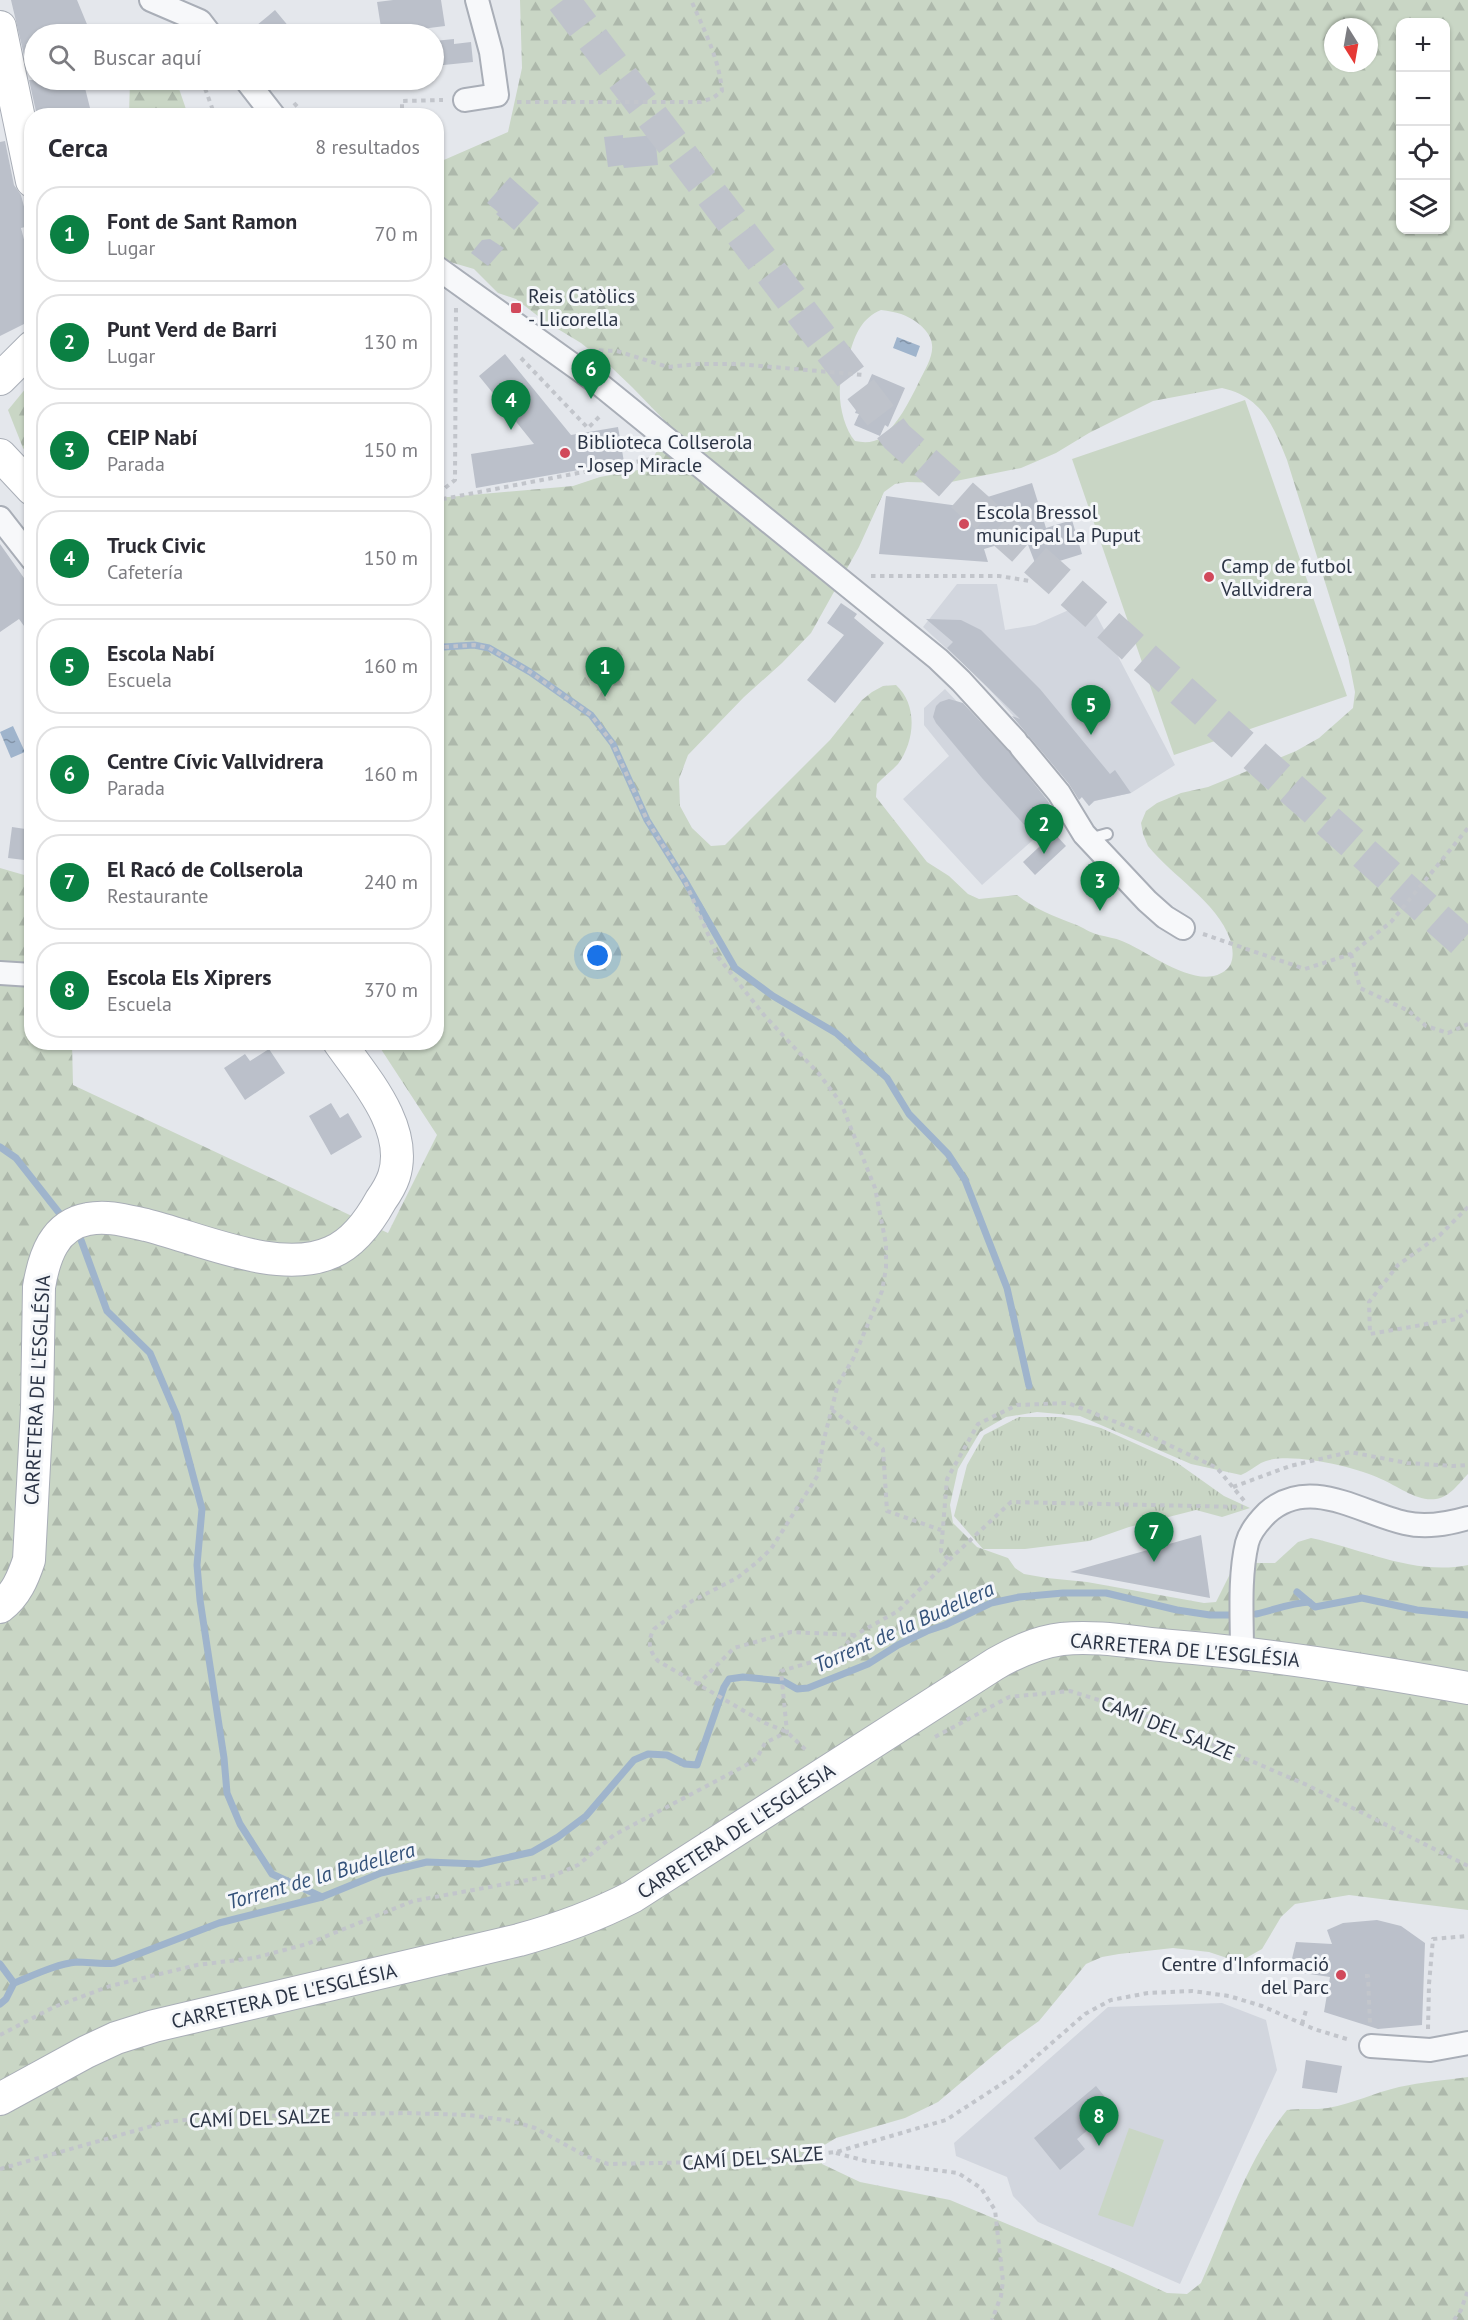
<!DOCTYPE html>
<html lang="es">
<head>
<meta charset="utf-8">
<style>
	body { margin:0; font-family:"PT Sans",sans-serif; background:#f2f2f3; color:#2b2b33 }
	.controls { position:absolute; right:18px; top:18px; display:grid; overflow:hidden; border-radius:12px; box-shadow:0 2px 4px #0004 }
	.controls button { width:54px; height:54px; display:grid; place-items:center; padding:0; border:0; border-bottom:2px solid #e1e1e2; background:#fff; color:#2b2b33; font:30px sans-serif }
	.compass { position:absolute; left:1324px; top:18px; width:54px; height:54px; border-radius:50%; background:#fff; box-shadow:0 2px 4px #0004; rotate:169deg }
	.you { position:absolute; left:598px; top:956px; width:21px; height:21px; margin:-15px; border:4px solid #fff; border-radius:50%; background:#1a73e8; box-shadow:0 0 0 9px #1a73e833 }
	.badge { display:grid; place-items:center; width:39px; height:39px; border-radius:50%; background:#0b8043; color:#fff; font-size:20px; font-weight:700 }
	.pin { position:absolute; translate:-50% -50px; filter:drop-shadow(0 2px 3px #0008) }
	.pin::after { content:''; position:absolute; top:32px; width:21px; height:18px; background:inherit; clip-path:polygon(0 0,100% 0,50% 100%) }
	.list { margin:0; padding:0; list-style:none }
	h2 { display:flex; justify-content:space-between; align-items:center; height:78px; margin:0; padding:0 24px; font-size:26px }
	h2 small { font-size:20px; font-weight:400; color:#7c7c81 }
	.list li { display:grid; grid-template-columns:39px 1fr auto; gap:18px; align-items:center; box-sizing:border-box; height:96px; margin:0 12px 12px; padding:0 12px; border:2px solid #e1e1e2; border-radius:24px }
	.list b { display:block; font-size:22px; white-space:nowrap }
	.list p { margin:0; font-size:20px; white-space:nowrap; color:#7c7c81 }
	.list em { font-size:20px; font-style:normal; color:#7c7c81 }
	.icon { flex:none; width:33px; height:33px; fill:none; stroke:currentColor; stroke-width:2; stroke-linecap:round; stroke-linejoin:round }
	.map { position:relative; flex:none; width:1468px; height:2320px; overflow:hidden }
	.search { position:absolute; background:#fff; box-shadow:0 2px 4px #0004; left:24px; top:24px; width:420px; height:66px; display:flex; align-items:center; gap:15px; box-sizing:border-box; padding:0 21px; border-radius:33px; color:#7c7c81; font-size:22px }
	.panel { position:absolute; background:#fff; box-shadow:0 2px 4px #0004; left:24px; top:108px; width:420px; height:942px; border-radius:24px }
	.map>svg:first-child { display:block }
	.built { fill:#d2d6de }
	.grass { fill:url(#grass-tufts) }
	.forest { fill:url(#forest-firs); fill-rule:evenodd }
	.pitch { fill:#c9d6c5 }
	.water { fill:url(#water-ripples) }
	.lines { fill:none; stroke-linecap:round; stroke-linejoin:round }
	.stream { stroke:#9fb4cc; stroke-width:7 }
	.building { fill:#bbc0ca }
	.trunk-tunnel { stroke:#bfc3cb; stroke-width:33; stroke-dasharray:33 16; stroke-linecap:butt }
	.service-casing { stroke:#a9aeb7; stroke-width:14 }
	.minor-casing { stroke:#a9aeb7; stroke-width:26 }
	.secondary-casing { stroke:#a9aeb7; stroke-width:34 }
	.path { stroke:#c2c5cb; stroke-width:4; stroke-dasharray:4.5 4.5; stroke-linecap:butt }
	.service { stroke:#f7f8fa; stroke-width:10 }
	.minor { stroke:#f7f8fa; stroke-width:22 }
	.secondary { stroke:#fff; stroke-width:32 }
	.poi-dot { fill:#d1495b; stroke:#f4f6f9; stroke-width:2 }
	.labels { text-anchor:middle; stroke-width:6; stroke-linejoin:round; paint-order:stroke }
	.poi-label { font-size:20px; fill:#2b3445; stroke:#f4f6f9; text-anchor:start }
	.street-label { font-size:20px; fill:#2b3445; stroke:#f4f6f9 }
	.water-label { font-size:21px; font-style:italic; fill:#34527a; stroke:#f4f6f9 }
</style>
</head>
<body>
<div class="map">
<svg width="1468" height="2320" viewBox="0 0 1468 2320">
	<defs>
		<pattern id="grass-tufts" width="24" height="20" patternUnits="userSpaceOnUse" patternTransform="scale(1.5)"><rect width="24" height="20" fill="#c9d6c5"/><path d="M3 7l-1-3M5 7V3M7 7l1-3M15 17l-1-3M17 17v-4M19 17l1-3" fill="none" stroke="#adb8ab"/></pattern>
		<pattern id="forest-firs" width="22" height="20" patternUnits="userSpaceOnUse" patternTransform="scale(1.5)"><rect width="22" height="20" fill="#c9d6c5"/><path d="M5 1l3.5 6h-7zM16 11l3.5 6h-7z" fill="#adb8ab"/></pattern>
		<pattern id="water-ripples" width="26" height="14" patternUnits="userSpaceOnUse" patternTransform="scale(1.5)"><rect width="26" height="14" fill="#9fb4cc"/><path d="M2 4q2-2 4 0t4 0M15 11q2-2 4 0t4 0" fill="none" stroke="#8293a7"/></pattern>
	</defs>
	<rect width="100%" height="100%" fill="#e4e7ec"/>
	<!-- built -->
	<g class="built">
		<path d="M957,584H997L1005,630L1035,625L1089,601L1175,765L1131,793L1095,801L1089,806L1032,737L1009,758L1059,817L982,885L903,799L949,756L924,725V708L945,689L1004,751L1027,731L980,679L923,627Z"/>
		<path d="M1222,2003L1266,2020L1277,2070L1180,2284L1038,2222L1013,2196L1007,2177L956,2156L954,2143L1108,2007Z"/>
	</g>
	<!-- grass -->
	<g class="grass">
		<path d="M437,429H443L439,483H437Z"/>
		<path d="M1019,1417H1061L1101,1428L1176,1462L1224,1496L1250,1508L1222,1517L1196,1510L1129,1527L1089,1541L1025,1549H983L954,1516L967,1465L984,1435Z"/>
	</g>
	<!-- forest -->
	<g class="forest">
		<path d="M520,0H1468V1474C1459,1483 1450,1497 1436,1499C1417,1502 1398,1486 1381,1479C1357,1467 1285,1450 1261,1463C1254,1467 1248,1472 1241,1475L1191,1464L1080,1416L1037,1412L1006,1417L980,1432L958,1469L950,1505L953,1523L977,1547L1008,1558L1015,1568L1024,1574L1047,1578L1087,1582L1204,1603L1216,1602L1232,1570L1250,1563H1275L1298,1542L1311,1538C1363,1549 1415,1576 1468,1565V1910L1349,1895L1295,1904L1281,1917L1262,1949L1246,1958H1227L1209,1952L1173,1948L1119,1954L1102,1957L1086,1964L1039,2021L1008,2043L938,2102L905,2118L836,2138L821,2147L822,2164L860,2182L950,2200L1115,2269L1167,2293L1187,2294L1201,2283C1228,2224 1246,2161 1287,2110C1300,2108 1315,2110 1328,2108C1354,2103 1374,2093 1399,2087C1422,2082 1445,2080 1468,2077V2320H0V868L31,877L32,1042L72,1043L73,1085L388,1233L437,1135L377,1043L436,1042L437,498L573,486L600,477L638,470L646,468L652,460L665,436L667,428L663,419L632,387L611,367L581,343L543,320L516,299L498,293L474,269L450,262H437V163L508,132L522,68ZM1400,22H1446V230H1400ZM1333,27H1369V63H1333ZM881,310C897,312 906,314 919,324C943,344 929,361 918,384C909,402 898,424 882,437C874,443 864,443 855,441C843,427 837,398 841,379C843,370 847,362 850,353C855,334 862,318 881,310ZM1222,388C1262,397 1273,425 1287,460L1348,656L1355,692L1353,708L1319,738L1296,751L1208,787L1181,793L1157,803L1146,811L1141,823L1143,834L1148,846C1172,876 1217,902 1230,939C1233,948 1235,961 1227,969C1200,994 1148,951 1122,941C1115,938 1107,937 1099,935C1090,933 1083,927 1074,924C1053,916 1035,909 1017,895L979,899L968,894L949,876L927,862L876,797L877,784C883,777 892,771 898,764C915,741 918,705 896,685L883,686L872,692L862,700L830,740L725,845L711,846L692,828L680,806L679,779L688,755L744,697L782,663L811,633L859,547L884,492L895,484L907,482L946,483L1021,468L1056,453L1089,433L1153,401Z"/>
		<path d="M130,80H176L188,115H129Z"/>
		<path d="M31,382V457L23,448L8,410Z"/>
	</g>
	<!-- pitch -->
	<g class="pitch">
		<path d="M1245,400L1347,696L1174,755L1072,459Z"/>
		<path d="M1129,2128L1164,2140L1133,2227L1098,2215Z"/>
	</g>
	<!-- water -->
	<g class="water">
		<path d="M897,337L920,346L916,357L893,348Z"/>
		<path d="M13,726L25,752L11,758L0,732Z"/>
	</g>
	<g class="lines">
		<!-- stream -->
		<g class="stream">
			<path d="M436,644L444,647L474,645L489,648L530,672L591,715L613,744L647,820L685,881L735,968L773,996L836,1033L887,1078L909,1114L948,1154L965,1180L1007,1288L1029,1386"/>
			<path d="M0,1147L16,1158L60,1214"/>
			<path d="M81,1240L107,1311L150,1353L177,1416L202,1509L197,1565L200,1600L224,1758L227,1793L240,1824L272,1874L322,1897"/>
			<path d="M1297,1592L1309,1602"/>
			<path d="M1256,1614C1274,1610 1291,1603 1309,1602L1315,1607L1362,1598L1417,1610L1468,1615"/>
			<path d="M0,1964L14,1983"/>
			<path d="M0,2004L6,1999L14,1983C34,1975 56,1964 77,1962C90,1962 102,1965 115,1963L219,1923L322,1897L381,1873L427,1862L479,1864L532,1852L558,1837L586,1816L634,1760L648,1754L667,1755L685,1764L697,1765L724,1687L729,1679L743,1677L783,1681L797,1689L808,1688L868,1664L898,1645L927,1631L945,1625L991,1603L1019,1597L1063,1593H1106L1177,1610L1210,1615H1233"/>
		</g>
	</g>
	<!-- building -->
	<g class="building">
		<path d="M11,0H77L91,34H34V71L28,72Z"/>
		<path d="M393,0H441L445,26L382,34L377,2Z"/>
		<path d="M275,10L295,34H246L268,16Z"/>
		<path d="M454,39V44L471,42L473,62L434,66V41Z"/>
		<path d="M29,80H83L91,112L81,116H37Z"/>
		<path d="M623,135V138L655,135L658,165L624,168L623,165L608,167L604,137Z"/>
		<path d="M5,141L14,185L21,195L29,226L21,228L32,270V320L0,336V142Z"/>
		<path d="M510,177L539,203L514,230L496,214L498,212L487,203Z"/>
		<path d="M490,239L504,248L488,266L471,253L482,240Z"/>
		<path d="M505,354L571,435L618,427L624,462L476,488L471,454L534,444L479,376Z"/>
		<path d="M872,374L905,388L888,427L885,425L880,436L854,425L859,414L855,413Z"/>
		<path d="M1032,483L1046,528L1072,520L1082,554L1037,568L1025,537L984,549L988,562L879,554L886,496L959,506Z"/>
		<path d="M0,544L24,578L32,573V637L19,619L0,632Z"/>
		<path d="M841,603L857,614L854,618L884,643L835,703L807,680L844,635L827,623Z"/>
		<path d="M926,619L961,620L981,630L1040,689L1110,774L1115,770L1131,793L1094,801L1089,806L1082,797L1079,800L1069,784L1012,716L1020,719L947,648L953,642Z"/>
		<path d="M949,699L963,703L1009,752L1048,801L1058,818L1036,838L982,778L936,723L933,717L936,706L940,702Z"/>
		<path d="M12,827L32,830V861L8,858Z"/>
		<path d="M1054,833L1066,846L1035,875L1023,862Z"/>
		<path d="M269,1049L285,1073L245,1100L224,1068L245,1054L250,1061Z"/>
		<path d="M331,1103L340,1118L348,1113L362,1137L331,1155L309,1116Z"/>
		<path d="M1201,1535L1210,1598L1070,1572L1137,1553Z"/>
		<path d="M1377,1920L1401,1926L1425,1943L1422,2025L1378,2029L1324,2012L1330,1977L1289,1971L1296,1942L1332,1944L1327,1930L1343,1923Z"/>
		<path d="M1306,2060L1342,2066L1337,2093L1302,2088Z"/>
		<path d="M1096,2086L1114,2108L1077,2139L1085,2149L1060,2170L1034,2138Z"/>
	</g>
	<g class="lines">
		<!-- trunk-tunnel -->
		<path class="trunk-tunnel" d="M563,0L897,437L1468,946"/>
		<!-- service casing -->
		<g class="service-casing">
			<path id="service" d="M1089,839L1107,834"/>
		</g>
		<!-- minor casing -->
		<g class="minor-casing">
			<g id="minor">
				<path d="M151,0L200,21L210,34"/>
				<path d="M246,80L274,116"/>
				<path d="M465,100L497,95L491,52L477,0"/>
				<path d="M436,267L598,383L938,659L961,681L1016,741"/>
				<path d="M0,518L32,559"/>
				<path d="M1021,747L1059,793L1084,834L1147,901L1165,917L1183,928"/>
				<path d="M0,973L32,975"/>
				<path d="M1242,1652C1242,1617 1239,1577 1247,1543C1250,1531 1259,1521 1267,1513C1309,1475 1360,1513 1405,1523C1426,1528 1447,1524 1468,1518"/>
				<path d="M1371,2046L1430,2050L1468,2043"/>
			</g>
		</g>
		<!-- secondary casing -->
		<g class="secondary-casing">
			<g id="secondary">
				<path d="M0,27L32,181"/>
				<path d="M0,379L32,347"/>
				<path d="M0,455L32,489"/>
				<path d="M0,1607C16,1595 23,1578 29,1560L37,1408L39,1287C44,1257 54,1225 88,1219C108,1215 127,1221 146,1225C199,1238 280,1276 332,1252C353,1243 370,1220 381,1200C386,1193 391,1185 394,1176C409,1128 365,1079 339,1042"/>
				<path d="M0,2099L86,2052L116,2038L154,2026L519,1940C559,1929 595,1916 632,1897L995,1664C1016,1652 1037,1642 1062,1639C1098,1635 1136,1643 1171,1646C1271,1654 1369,1670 1468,1688"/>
			</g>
		</g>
		<!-- path -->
		<g class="path">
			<path d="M202,80L215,116"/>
			<path d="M517,102H700L713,98L722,91C719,58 704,30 691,0"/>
			<path d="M294,103L304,114L402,113V101L443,100"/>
			<path d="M456,308L455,480L440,492L443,499L651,459"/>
			<path d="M590,350L617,351L668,367L698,364H738L864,375"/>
			<path d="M521,358L588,428L601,415"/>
			<path d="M871,576H999L1030,581"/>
			<path d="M436,644L444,647L474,645L489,648L530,672L591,715L613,744L647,820L685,881L718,957L764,1015L819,1074L841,1103L875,1188L886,1244V1268L882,1291L853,1359L838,1384L823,1443L818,1475L771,1549L756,1563L737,1578L692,1601L654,1629C647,1641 649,1651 658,1661L765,1723L787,1732L808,1752"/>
			<path d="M1203,934L1305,969L1351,954L1391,922L1468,828"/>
			<path d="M1351,954L1360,988L1409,1011L1426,1026L1448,1033L1468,1024"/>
			<path d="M1468,1207L1440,1235L1398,1265L1369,1302L1370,1334L1456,1319L1468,1311"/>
			<path d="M832,1410L883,1449L887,1511L941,1530"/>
			<path d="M1233,1487L1290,1466L1350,1452L1407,1463L1453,1466L1468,1465"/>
			<path d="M949,1560L1011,1502L1243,1507"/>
			<path d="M697,1685L734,1648L791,1632L854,1635"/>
			<path d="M935,1737L1009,1697L1070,1691L1137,1712L1307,1785L1468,1866"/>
			<path d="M1365,1976H1368L1370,2024"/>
			<path d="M1302,2024L1307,2007"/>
			<path d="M1428,2029L1429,1984L1433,1939L1468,1936"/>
			<path d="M0,2035L54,2007L110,1986L197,1965L254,1958L307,1944L413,1901L555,1875L578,1865L614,1835L752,1762L757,1758L765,1743L787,1732L781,1671L822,1659L843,1647L855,1635L898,1611L949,1560L941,1551L947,1479L978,1424L1017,1405L1068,1403L1146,1434L1217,1468L1246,1503"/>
			<path d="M836,2153L866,2161L958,2173L981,2188L995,2210L1003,2281L1001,2296L992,2320"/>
			<path d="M0,2169L166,2122L213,2117L405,2113L469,2115L512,2121L535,2128L586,2156L608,2164L755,2161L836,2152L946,2120L1014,2076L1085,2014L1111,2000L1148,1993L1192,1991L1229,1996L1262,2006L1314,2029L1350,2040"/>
			<path d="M1454,2320L1461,2310L1468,2290"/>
		</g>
		<!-- service -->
		<use href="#service" class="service"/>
		<!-- minor -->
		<use href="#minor" class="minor"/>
		<!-- secondary -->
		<use href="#secondary" class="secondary"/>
	</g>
	<!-- markers -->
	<g class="poi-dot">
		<rect x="510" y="302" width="12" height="12" rx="3"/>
		<circle cx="565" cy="453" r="6"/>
		<circle cx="964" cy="524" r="6"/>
		<circle cx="1209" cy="577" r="6"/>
		<circle cx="1341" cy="1975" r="6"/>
	</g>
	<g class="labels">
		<!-- poi labels -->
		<g class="poi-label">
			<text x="528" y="303">Reis Catòlics<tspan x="528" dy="23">- Llicorella</tspan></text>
			<text x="577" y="449">Biblioteca Collserola<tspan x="577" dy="23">- Josep Miracle</tspan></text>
			<text x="976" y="519">Escola Bressol<tspan x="976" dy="23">municipal La Puput</tspan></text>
			<text x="1221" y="573">Camp de futbol<tspan x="1221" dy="23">Vallvidrera</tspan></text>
			<text x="1329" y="1971" text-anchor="end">Centre d'Informació<tspan x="1329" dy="23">del Parc</tspan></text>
		</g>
		<!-- street labels -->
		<g class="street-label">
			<text transform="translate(37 1390) rotate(-87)" y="7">CARRETERA DE L'ESGLÉSIA</text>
			<text transform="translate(1185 1650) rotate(5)" y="7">CARRETERA DE L'ESGLÉSIA</text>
			<text transform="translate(1168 1728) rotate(22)" y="7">CAMÍ DEL SALZE</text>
			<text transform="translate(736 1831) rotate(-33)" y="7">CARRETERA DE L'ESGLÉSIA</text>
			<text transform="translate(284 1996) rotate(-13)" y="7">CARRETERA DE L'ESGLÉSIA</text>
			<text transform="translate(260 2118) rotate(-2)" y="7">CAMÍ DEL SALZE</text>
			<text transform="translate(753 2158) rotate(-4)" y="7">CAMÍ DEL SALZE</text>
		</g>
		<!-- water labels -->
		<g class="water-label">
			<text transform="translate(904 1627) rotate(-24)" y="7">Torrent de la Budellera</text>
			<text transform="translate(321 1876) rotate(-16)" y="7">Torrent de la Budellera</text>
		</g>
	</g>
</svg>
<div class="controls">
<button>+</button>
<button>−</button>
<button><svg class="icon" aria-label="locate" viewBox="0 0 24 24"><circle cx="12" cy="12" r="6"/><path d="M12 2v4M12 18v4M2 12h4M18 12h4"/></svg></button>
<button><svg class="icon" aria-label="layers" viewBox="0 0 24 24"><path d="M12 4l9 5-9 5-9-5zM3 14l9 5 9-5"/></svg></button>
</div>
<svg class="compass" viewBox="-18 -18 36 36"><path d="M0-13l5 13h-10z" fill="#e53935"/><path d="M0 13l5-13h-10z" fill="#7c7c81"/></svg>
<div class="you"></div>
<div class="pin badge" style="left:605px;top:697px">1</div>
<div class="pin badge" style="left:1044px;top:854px">2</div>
<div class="pin badge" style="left:1100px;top:911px">3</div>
<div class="pin badge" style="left:511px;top:430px">4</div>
<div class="pin badge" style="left:1091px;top:735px">5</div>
<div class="pin badge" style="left:591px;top:399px">6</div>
<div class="pin badge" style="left:1154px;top:1562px">7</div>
<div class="pin badge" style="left:1099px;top:2146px">8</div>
<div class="search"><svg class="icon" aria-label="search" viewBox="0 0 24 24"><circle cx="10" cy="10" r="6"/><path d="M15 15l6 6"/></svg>Buscar aquí</div>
<section class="panel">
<h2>Cerca<small>8 resultados</small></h2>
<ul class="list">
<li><span class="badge">1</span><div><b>Font de Sant Ramon</b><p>Lugar</p></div><em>70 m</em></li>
<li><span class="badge">2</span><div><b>Punt Verd de Barri</b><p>Lugar</p></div><em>130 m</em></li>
<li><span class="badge">3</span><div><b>CEIP Nabí</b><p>Parada</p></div><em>150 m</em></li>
<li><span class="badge">4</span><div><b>Truck Civic</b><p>Cafetería</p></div><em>150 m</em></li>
<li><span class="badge">5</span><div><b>Escola Nabí</b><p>Escuela</p></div><em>160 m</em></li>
<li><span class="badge">6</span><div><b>Centre Cívic Vallvidrera</b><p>Parada</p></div><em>160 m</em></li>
<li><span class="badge">7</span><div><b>El Racó de Collserola</b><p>Restaurante</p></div><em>240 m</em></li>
<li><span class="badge">8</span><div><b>Escola Els Xiprers</b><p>Escuela</p></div><em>370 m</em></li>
</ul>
</section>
</div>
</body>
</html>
